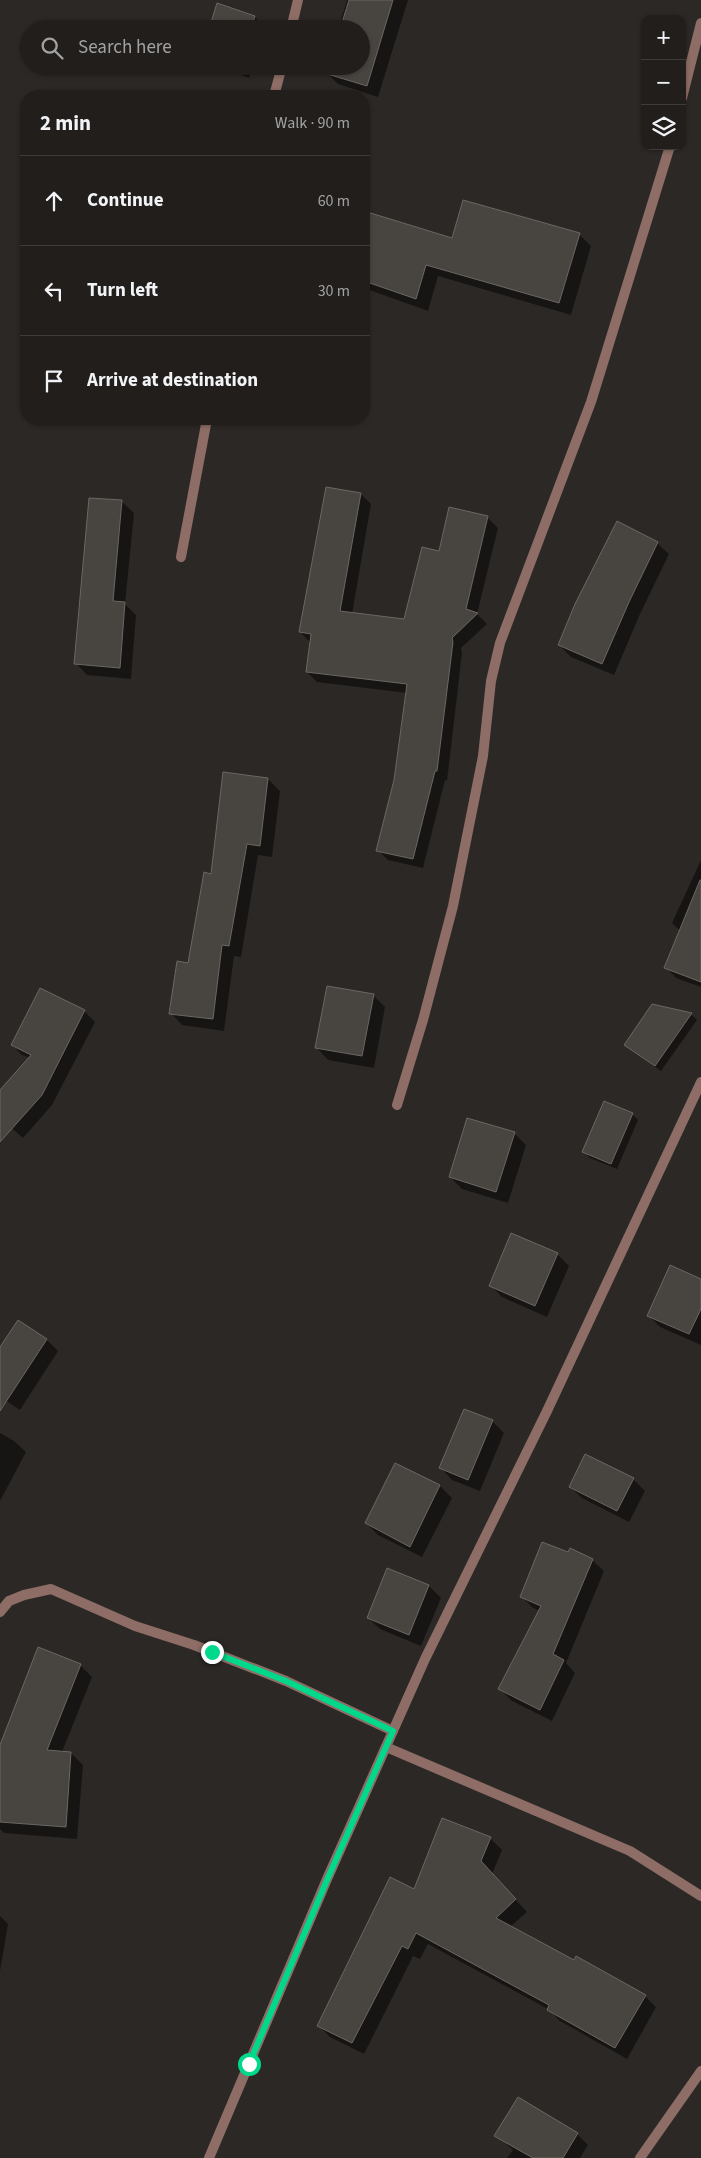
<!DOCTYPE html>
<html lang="en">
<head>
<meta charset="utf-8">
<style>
	body { margin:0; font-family:"Source Sans 3",sans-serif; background:#2d2b29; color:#f1f3f6 }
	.controls { position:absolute; right:15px; top:15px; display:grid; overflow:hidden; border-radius:10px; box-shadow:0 1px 4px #0004 }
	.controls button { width:45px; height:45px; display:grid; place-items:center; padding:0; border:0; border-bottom:1px solid #3e3c3b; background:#211e1c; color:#f1f3f6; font:25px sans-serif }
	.stop { position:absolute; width:15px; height:15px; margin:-11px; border:4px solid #00d98c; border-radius:50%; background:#fff }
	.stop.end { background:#00d98c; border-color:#fff; box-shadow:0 1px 5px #0008 }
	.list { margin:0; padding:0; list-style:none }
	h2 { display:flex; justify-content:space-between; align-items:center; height:65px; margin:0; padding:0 20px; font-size:21px }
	h2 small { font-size:16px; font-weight:400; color:#a2a2a3 }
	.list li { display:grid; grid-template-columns:32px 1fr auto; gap:15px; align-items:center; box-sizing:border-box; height:90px; padding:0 20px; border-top:1px solid #3e3c3b }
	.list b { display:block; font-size:19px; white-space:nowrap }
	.list em { font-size:16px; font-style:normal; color:#a2a2a3 }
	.icon { flex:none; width:28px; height:28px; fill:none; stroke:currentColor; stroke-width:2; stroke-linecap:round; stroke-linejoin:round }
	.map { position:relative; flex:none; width:701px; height:2158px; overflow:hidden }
	.search { position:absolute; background:#211e1c; box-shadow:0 1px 4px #0004; left:20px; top:20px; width:350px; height:55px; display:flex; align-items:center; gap:12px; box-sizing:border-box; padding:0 18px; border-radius:28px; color:#a2a2a3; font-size:19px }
	.panel { position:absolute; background:#211e1c; box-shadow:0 1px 4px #0004; left:20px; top:90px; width:350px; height:335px; border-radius:20px }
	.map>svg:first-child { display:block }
	.shadow { fill:#0007 }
	.building { fill:#484541; stroke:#6b6763 }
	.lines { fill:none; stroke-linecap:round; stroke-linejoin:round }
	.minor { stroke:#8d6d65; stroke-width:10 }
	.tertiary { stroke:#8d6d65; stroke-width:10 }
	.route { stroke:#00d98c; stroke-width:6 }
</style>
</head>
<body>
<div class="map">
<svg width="701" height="2158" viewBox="0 0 701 2158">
	<rect width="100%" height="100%" fill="#2c2825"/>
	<!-- shadow -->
	<g class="shadow">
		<path d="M347,0H408L378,97L338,84L326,72L361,66V29L341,20Z"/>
		<path d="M255,17L266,29H210Z"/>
		<path d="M217,66H253L249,78Z"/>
		<path d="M364,212L453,240L579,234L591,246L571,315L438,276L428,311L364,288Z"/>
		<path d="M361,494L371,504L352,614L405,621L440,552L487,517L498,528L477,614L487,624L461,648L462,653L447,781L445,780L423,868L388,860L378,850L395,781L407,693L317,682L307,672L310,642L300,632Z"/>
		<path d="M122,502L134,513L125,604L136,615L131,679L87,675L76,663Z"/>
		<path d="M657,543L669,554L640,614L614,675L571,657L559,645Z"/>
		<path d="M268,779L280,791L272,857L258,855L241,957L234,956L224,1031L182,1025L171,1013L189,964L212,875Z"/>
		<path d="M701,860V987L676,978L666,967L680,931L672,923Z"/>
		<path d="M41,989L84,1011L95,1022L52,1105L23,1138L0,1118V1092L30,1058L22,1055L12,1045Z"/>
		<path d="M373,995L385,1007L374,1068L328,1060L317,1048Z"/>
		<path d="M691,1014L697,1020L661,1071L625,1045Z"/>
		<path d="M632,1114L638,1120L617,1169L590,1158L584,1152Z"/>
		<path d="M514,1133L526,1145L508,1203L462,1189L450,1177Z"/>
		<path d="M557,1254L569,1266L547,1317L502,1297L490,1285Z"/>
		<path d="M701,1280V1345L660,1327L649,1316Z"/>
		<path d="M47,1340L58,1351L20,1410L0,1397V1349Z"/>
		<path d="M492,1421L504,1433L480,1491L452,1480L441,1468Z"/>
		<path d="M0,1433L14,1441L26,1452L0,1501Z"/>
		<path d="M396,1464L440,1486L452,1498L422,1557L378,1535L366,1523Z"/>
		<path d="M633,1479L645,1491L629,1522L582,1498L570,1487Z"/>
		<path d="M568,1554L592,1560L604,1571L566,1663L575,1673L552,1721L512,1701L500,1689L540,1611L533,1608L521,1596Z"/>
		<path d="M388,1569L429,1586L441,1598L421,1646L380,1629L368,1618Z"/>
		<path d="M80,1665L92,1677L62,1752L71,1753L83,1765L77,1839L4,1833L0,1829V1749Z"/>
		<path d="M490,1838L502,1850L492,1874L527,1912L510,1927L575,1962L645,1996L656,2007L627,2059L560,2021L548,2009L428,1944L420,1959L413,1956L364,2054L330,2037L318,2025L415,1891Z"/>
		<path d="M0,1916L8,1924L0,1971Z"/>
		<path d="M518,2099L577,2134L588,2145L580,2158H507L513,2150L496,2135Z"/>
	</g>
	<!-- building -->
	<g class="building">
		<path d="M349,0H393L367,86L324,73L326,66H361V29H340Z"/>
		<path d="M217,3L255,16L251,29H209Z"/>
		<path d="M463,200L580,233L559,303L426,265L416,299L364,281V211L452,238Z"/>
		<path d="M326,487L361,493L340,611L404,619L422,547L439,551L449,507L488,516L466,609L478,613L452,638L453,642L437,771H435L413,859L376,851L394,780L407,684L306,672L311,634L299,632Z"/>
		<path d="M89,498L122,500L113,601L125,602L120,668L74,664Z"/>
		<path d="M617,521L658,542L629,602L602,664L558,645L575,604Z"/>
		<path d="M223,772L268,778L260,846L247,844L229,946L222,945L213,1019L169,1014L177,961L188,963L204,872L211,874Z"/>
		<path d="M700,880H701V982L664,968Z"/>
		<path d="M327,986L374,994L362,1056L315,1048Z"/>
		<path d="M40,988L85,1010L42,1095L0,1142V1090L31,1055L11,1045Z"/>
		<path d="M652,1004L692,1013L655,1066L624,1045Z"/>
		<path d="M604,1101L633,1113L611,1164L582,1152Z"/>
		<path d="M467,1118L515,1132L496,1192L449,1177Z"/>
		<path d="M511,1233L558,1253L535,1306L489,1286Z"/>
		<path d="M670,1265L701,1279V1309L689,1334L647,1316Z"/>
		<path d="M18,1320L47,1339L0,1411V1347Z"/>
		<path d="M464,1409L493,1420L468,1480L439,1468Z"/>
		<path d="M585,1454L634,1478L617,1511L569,1487Z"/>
		<path d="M395,1463L440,1485L410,1547L365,1523Z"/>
		<path d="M542,1542L568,1552L570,1548L593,1559L553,1654L564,1660L540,1710L498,1689L541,1606L520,1597Z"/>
		<path d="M387,1568L429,1585L409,1635L367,1618Z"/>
		<path d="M38,1647L81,1664L47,1750L71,1752L66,1827L0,1822V1745Z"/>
		<path d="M442,1818L491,1837L481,1861L516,1899L496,1918L574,1960L576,1956L646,1995L615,2048L547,2010L549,2005L416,1933L408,1949L402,1946L352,2043L317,2026L390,1877L414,1889Z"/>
		<path d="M518,2097L578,2133L563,2158H533L494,2136Z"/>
	</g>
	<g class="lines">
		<!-- minor -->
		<g class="minor">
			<path d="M291,29L298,0"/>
			<path d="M274,96L282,66"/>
			<path d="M682,98L701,23"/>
			<path d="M181,557L207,419"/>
			<path d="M397,1105L423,1020L453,906L483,756L491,681L500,643L591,402L670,146"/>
			<path d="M0,1612L9,1601L24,1595L51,1589L135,1626L194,1645L286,1681L393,1731"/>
			<path d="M386,1747L630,1851L701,1896"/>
			<path d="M209,2158L327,1879L425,1659L547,1411L701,1082"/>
		</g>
		<!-- tertiary -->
		<path class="tertiary" d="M640,2158L701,2071"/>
	</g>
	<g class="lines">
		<!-- route -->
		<path class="route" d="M212,1652L286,1681L393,1731L327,1880L249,2064"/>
	</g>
</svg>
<div class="controls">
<button>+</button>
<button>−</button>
<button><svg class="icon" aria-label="layers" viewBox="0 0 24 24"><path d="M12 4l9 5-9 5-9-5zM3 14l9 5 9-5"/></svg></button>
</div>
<div class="stop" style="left:249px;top:2064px"></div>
<div class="stop end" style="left:212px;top:1652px"></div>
<div class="search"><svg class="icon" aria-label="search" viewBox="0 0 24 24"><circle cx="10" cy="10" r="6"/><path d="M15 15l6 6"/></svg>Search here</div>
<section class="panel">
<h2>2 min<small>Walk · 90 m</small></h2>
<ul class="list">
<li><svg class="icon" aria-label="ahead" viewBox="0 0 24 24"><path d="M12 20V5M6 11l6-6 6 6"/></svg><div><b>Continue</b></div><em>60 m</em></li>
<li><svg class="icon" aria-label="left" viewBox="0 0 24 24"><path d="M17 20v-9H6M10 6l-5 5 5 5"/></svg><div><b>Turn left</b></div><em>30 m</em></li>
<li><svg class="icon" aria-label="arrive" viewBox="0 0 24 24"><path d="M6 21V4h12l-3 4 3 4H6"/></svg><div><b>Arrive at destination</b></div></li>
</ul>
</section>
</div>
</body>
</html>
